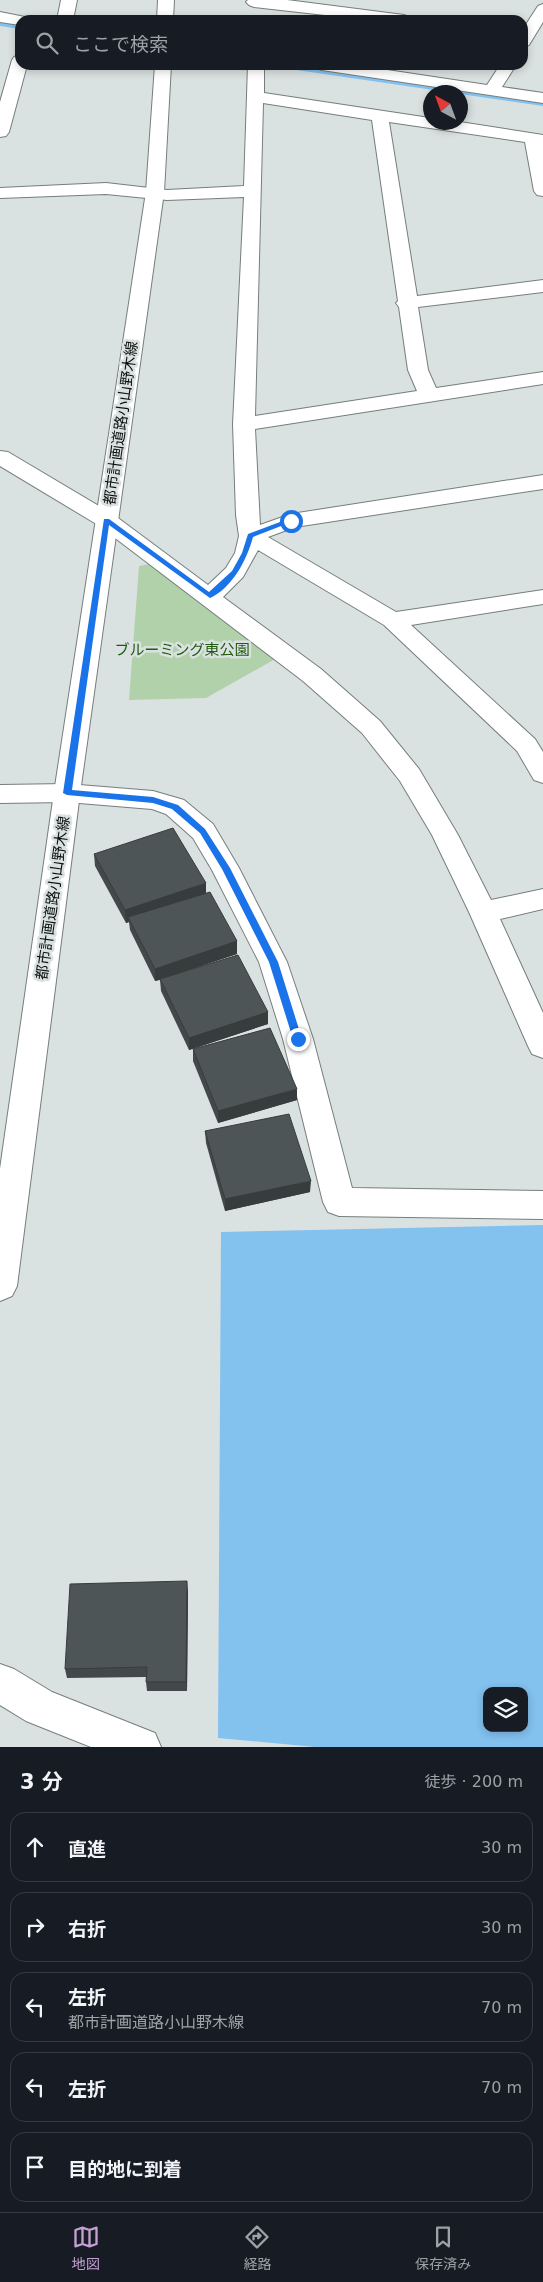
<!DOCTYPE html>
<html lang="ja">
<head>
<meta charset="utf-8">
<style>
	body { margin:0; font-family:"DejaVu Sans","Noto Sans JP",sans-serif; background:#242831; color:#f1f3f6 }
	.controls { position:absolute; right:15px; bottom:15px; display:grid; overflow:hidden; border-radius:10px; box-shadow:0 2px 8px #0003 }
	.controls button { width:45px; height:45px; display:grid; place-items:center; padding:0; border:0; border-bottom:1px solid #363941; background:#171b24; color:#f1f3f6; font:25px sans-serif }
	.compass { position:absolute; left:423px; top:85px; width:45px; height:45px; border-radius:50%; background:#171b24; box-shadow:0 2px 8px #0003; rotate:319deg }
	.stop { position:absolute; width:15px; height:15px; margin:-11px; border:4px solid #1a73e8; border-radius:50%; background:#fff }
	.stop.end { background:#1a73e8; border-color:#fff; box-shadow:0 1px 5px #0008 }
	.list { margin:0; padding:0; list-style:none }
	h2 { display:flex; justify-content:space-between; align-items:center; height:65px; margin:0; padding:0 20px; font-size:21px }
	h2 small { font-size:16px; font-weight:400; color:#9ea1a6 }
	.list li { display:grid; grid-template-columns:32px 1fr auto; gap:15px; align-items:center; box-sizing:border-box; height:70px; margin:0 10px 10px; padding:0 10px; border:1px solid #363941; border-radius:15px }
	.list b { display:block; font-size:19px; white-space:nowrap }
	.list p { margin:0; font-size:16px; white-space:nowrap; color:#9ea1a6 }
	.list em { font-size:16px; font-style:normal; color:#9ea1a6 }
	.icon { flex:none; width:28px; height:28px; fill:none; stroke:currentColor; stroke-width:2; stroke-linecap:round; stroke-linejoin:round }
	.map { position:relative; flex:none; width:543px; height:1747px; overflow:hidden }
	.search { position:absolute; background:#171b24; box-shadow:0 2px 8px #0003; left:15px; right:15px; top:15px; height:55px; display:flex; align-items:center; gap:12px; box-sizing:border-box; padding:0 18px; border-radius:15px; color:#9ea1a6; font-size:19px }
	.sheet { height:465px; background:#171b24 }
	nav { display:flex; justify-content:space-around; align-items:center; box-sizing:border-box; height:70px; border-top:1px solid #363941; background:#171b24; font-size:14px; color:#9ea1a6 }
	nav a { display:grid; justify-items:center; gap:2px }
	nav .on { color:#c5a0d3 }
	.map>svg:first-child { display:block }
	.green { fill:#b1d1aa }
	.water { fill:#83c1ef; fill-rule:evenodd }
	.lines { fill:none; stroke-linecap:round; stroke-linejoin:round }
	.stream { fill:#83c1ef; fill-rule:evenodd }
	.street-casing { stroke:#767e7d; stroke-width:2 }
	.secondary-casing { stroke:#767e7d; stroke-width:2 }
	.street { fill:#fff; fill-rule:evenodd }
	.secondary { fill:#fff; fill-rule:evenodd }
	.wall { fill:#43494b }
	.shaded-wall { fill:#373c3d }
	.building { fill:#4e5557; stroke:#373c3d }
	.route { fill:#1a73e8 }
	.labels { text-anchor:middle; stroke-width:5; stroke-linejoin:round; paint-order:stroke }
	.street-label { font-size:15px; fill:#0d100f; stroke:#dae2e1 }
	.park-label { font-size:15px; fill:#205b0f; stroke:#dae2e1 }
</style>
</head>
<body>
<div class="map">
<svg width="543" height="1747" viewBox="0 0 543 1747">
	<rect width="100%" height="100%" fill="#dae2e1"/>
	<!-- green -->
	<path class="green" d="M150,564L277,658L206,698L129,700L139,566Z"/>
	<!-- water -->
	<path class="water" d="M543,1225V1747H315L218,1738L221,1232ZM487,1691H524V1728H487Z"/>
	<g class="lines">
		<!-- stream -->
		<g class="stream">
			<path d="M0,22L20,25V29L0,26Z"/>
			<path d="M280,65H293L543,102V106L460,94V92H447L283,68Z"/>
		</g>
		<!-- street casing -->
		<g class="street-casing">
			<g id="street">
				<path d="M61,0H77L73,20H57Z"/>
				<path d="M248,0H287L404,15L409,17L412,20H369L254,7L249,5L246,2Z"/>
				<path d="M543,4V22L529,45L523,47V29L538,6Z"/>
				<path d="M0,12L25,17L28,20H20V25L0,22Z"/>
				<path d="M20,55V65H27L9,132L6,136L0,137V102L12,60L14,57Z"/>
				<path d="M248,65H264V93L430,118V122H460L543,135V196L537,195L534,191L525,142L389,122L417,296L543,280V292L418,307L428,370L436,388L543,372V384L255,429L260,525L291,514L543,475V489L295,527L268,537L396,612L543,590V604L411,625L535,739L543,752V783L534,780L517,751L384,625L258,550L243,577L223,597L321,669L380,721L419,769L458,835L491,900L543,889V909L500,919L543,1013V1058L532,1054L528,1046L469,912L432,835L400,781L362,733L303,681L98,525L0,466V451L8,452L114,515L208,585L226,568L235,553L239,536L236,515L233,424L244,197L167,200L106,194L0,198V188L106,183L167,190L244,186ZM263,103L372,120L398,301L396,303L399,307L408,370L417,391L255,416Z"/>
				<path d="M314,65H354L487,85L500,65H516L502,87L543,93V103L322,70L316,68Z"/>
				<path d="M67,784L153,791L184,800L213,824L239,868L287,962L313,1039L352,1188L543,1191V1219L339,1216L328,1212L323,1202L283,1039L259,962L212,870L193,838L166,814L152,809L67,802L0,803V785Z"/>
			</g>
		</g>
		<!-- secondary casing -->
		<g class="secondary-casing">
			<g id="secondary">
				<path d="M158,0H174L173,20H157Z"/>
				<path d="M155,65H171L164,192L80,793L17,1286L12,1296L0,1301V1169L54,793L146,192Z"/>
				<path d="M0,1664L14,1669L52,1692L155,1733L161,1747H91L26,1721L0,1705Z"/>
			</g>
		</g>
		<!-- street -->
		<use href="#street" class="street"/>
		<!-- secondary -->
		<use href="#secondary" class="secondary"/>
	</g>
	<!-- wall -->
	<g class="wall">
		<path d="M94,854L206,893L237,941V954L177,974L268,1012V1024L189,1050L161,991L160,980L155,981L130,930L129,922L126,923L95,866Z"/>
		<path d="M193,1049L297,1100L218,1123L193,1061Z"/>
		<path d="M205,1131L310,1192L225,1211L206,1143Z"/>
		<path d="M188,1591L187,1691H147L146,1682V1677L67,1678L65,1669Z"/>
	</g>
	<!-- shaded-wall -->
	<g class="shaded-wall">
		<path d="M206,883V895L128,917L129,922L126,923L125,910Z"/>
		<path d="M237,941V954L155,981V969Z"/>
		<path d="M268,1012V1024L189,1050V1038Z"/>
		<path d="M297,1089V1100L218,1123V1111Z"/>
		<path d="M311,1181L310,1192L225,1211V1199Z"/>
		<path d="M187,1581L188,1591L187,1691L186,1682Z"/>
	</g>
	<!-- building -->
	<g class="building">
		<path d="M173,828L206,883L125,910L94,854Z"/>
		<path d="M210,892L237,941L155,969L128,917Z"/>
		<path d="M238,955L268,1012L189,1038L160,979Z"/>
		<path d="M270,1028L297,1089L218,1111L193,1049Z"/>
		<path d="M289,1114L311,1181L225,1199L205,1131Z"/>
		<path d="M187,1581L186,1682H146L147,1667L65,1669L70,1584Z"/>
	</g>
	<!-- route -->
	<path class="route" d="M104,519H109L209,592L232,571L242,553L248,534L288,519L294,521L253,537C247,560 232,588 210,598L109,525L72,790L153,797L178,805L205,829L230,868L278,962L302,1039L301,1041H295L293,1039L269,962L222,869L200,833L172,809L153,803L67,795L63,793Z"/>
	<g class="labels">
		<!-- street labels -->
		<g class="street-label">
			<text transform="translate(121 423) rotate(-82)" y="5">都市計画道路小山野木線</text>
			<text transform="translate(53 898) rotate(-82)" y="5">都市計画道路小山野木線</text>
		</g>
		<!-- park labels -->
		<g class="park-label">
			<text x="182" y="655">ブルーミング東公園</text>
		</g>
	</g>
</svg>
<div class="controls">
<button><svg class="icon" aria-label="layers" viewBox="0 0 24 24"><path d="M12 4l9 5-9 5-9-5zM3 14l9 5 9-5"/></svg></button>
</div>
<svg class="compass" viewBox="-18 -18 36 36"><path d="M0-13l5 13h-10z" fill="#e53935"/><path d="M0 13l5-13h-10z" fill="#9ea1a6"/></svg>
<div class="stop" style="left:291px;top:521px"></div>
<div class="stop end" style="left:298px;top:1039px"></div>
<div class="search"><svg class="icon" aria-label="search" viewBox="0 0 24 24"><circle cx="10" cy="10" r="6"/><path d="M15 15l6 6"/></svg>ここで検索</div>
</div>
<section class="sheet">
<h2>3 分<small>徒歩 · 200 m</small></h2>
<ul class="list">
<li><svg class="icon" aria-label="ahead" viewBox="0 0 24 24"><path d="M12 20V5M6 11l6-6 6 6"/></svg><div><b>直進</b></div><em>30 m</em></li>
<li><svg class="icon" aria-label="right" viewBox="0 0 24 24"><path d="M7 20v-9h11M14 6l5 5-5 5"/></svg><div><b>右折</b></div><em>30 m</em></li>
<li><svg class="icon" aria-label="left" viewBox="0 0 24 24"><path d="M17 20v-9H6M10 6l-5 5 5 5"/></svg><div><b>左折</b><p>都市計画道路小山野木線</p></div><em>70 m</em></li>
<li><svg class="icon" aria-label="left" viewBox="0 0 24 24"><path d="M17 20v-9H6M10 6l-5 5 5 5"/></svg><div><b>左折</b></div><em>70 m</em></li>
<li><svg class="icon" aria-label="arrive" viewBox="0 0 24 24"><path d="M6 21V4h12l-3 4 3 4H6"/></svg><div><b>目的地に到着</b></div></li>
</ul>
</section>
<nav>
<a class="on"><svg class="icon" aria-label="map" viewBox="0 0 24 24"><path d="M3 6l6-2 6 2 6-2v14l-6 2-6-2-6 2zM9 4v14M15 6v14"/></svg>地図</a>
<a><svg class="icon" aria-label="directions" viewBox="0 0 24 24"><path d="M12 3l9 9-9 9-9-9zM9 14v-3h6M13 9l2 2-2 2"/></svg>経路</a>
<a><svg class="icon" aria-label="saved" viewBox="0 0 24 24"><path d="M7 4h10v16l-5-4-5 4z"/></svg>保存済み</a>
</nav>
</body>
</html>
